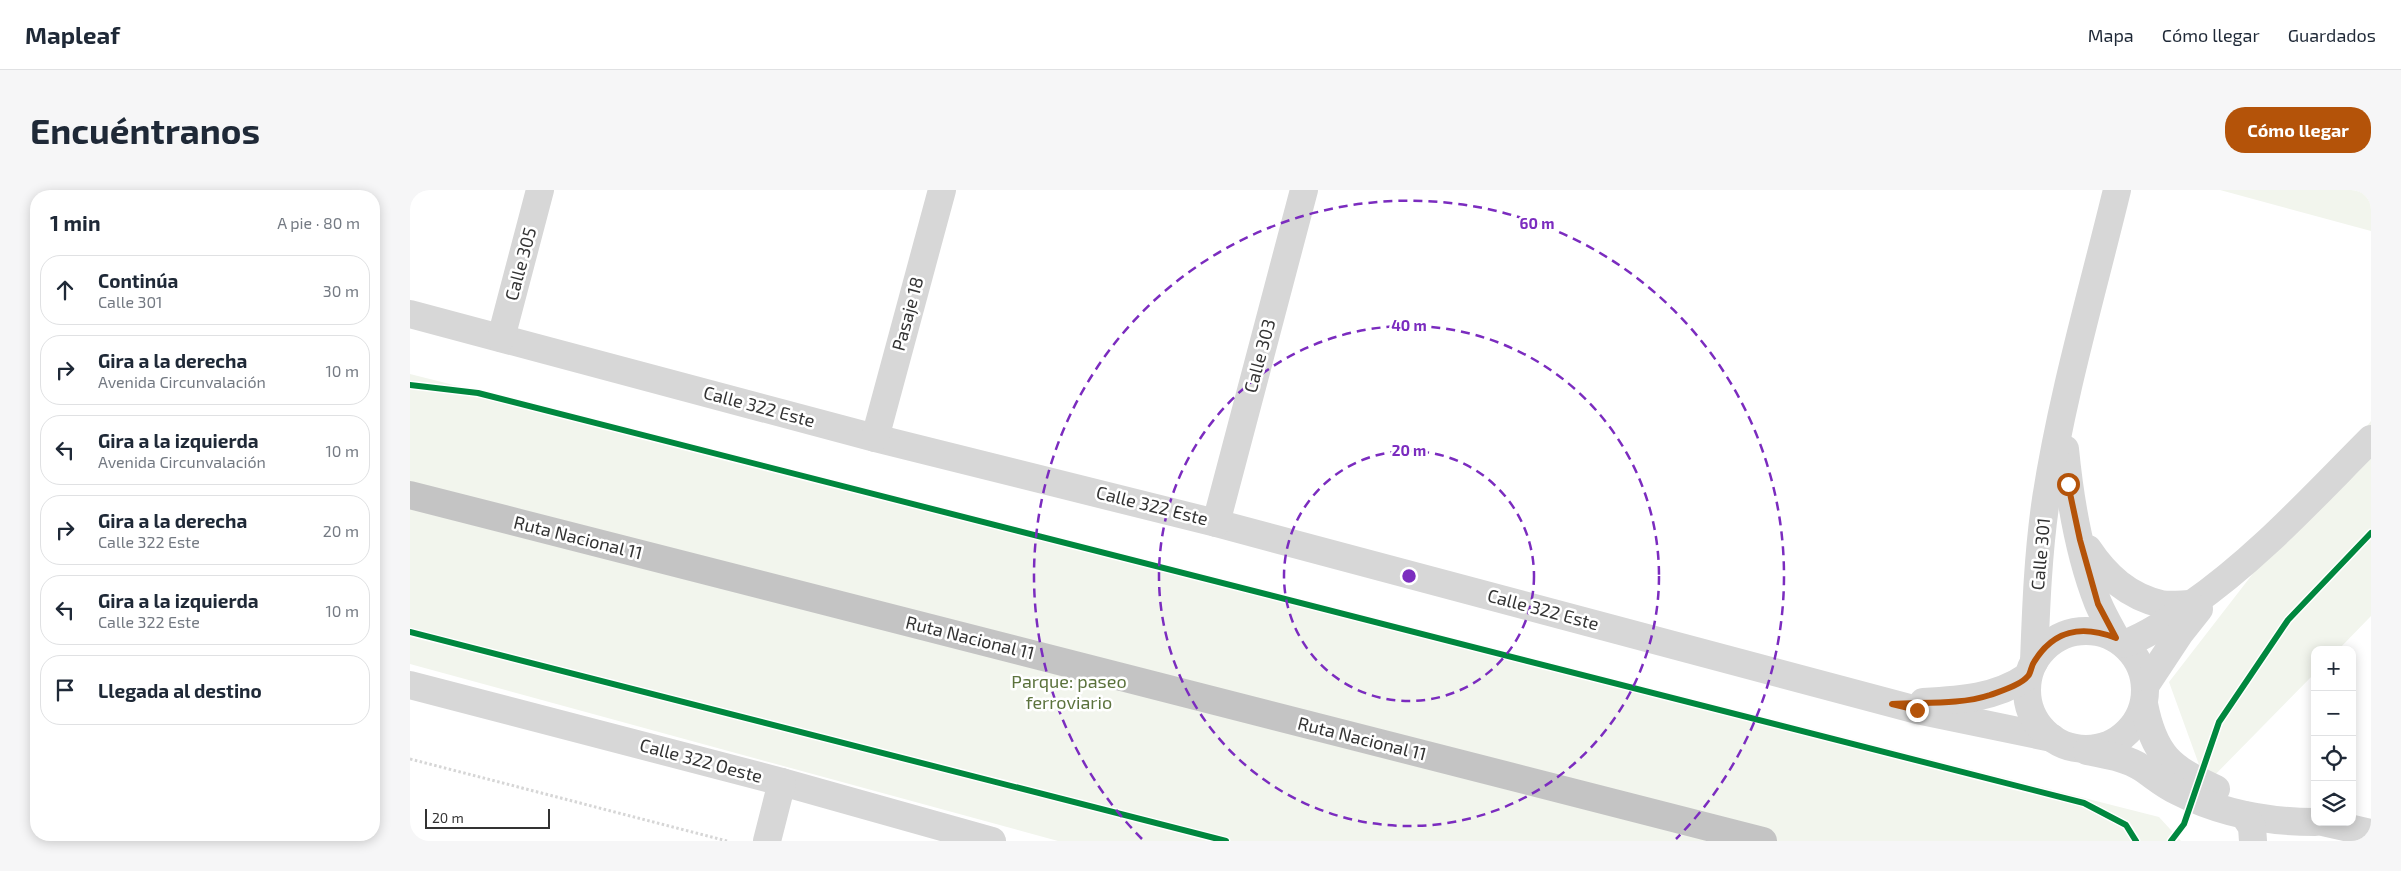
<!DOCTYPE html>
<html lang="es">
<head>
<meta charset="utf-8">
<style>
	body { margin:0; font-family:"Exo 2",sans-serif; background:#f6f6f7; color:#1f2937 }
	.controls { position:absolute; right:15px; bottom:15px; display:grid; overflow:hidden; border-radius:10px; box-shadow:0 2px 12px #0003 }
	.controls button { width:45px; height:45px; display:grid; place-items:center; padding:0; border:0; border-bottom:1px solid #e0e1e3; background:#fff; color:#1f2937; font:25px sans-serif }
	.scale { position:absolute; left:15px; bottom:12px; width:125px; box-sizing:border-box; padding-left:5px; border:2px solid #333; border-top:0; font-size:14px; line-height:18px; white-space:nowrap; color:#333; -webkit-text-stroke:4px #fff; paint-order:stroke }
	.stop { position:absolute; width:15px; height:15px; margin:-11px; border:4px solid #b45309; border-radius:50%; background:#fff }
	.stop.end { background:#b45309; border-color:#fff; box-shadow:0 1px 5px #0008 }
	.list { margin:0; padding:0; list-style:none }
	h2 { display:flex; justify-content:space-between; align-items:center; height:65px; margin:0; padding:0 20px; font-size:21px }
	h2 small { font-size:16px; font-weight:400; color:#747a83 }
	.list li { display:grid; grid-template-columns:32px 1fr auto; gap:15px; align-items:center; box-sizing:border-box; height:70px; margin:0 10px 10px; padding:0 10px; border:1px solid #e0e1e3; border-radius:20px }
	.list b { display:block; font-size:19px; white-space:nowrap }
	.list p { margin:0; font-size:16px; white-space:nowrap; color:#747a83 }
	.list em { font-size:16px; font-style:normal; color:#747a83 }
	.icon { flex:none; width:28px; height:28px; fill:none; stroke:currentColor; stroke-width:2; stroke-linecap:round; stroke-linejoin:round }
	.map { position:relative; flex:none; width:1961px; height:651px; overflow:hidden; border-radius:20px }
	header { display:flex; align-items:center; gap:30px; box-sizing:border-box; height:70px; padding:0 25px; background:#fff; border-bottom:1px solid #e0e1e3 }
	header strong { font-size:24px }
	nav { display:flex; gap:28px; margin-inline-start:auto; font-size:18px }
	.intro { display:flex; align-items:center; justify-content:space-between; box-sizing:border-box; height:120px; padding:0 30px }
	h1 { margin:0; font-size:35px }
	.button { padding:12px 22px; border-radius:20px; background:#b45309; color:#fff; font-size:18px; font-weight:700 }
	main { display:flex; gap:30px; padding:0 30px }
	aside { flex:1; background:#fff; border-radius:20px; box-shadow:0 2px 12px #0003 }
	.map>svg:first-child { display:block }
	.green { fill:#f2f5ed }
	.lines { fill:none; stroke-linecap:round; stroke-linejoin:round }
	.path { stroke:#d6d6d6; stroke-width:3; stroke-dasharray:2.5 2.5; stroke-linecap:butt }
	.minor { stroke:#d7d7d7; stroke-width:28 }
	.highway { stroke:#c4c4c4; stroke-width:28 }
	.cycleway-casing { stroke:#fff; stroke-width:9 }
	.cycleway { stroke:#00873e; stroke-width:6 }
	.route { stroke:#b45309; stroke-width:6 }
	.ring { fill:none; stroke:#7b2cbf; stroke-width:2.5; stroke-dasharray:9 6 }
	.labels { text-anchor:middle; stroke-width:5; stroke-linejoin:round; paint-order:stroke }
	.street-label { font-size:18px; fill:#333; stroke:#fff }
	.park-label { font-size:18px; fill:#5b723c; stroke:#fff }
	.centre { fill:#7b2cbf; stroke:#fff; stroke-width:2.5 }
	.ring-label { font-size:15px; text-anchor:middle; font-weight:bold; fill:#7b2cbf; stroke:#fff; stroke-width:5; stroke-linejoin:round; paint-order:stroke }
</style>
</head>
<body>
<header>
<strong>Mapleaf</strong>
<nav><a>Mapa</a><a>Cómo llegar</a><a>Guardados</a></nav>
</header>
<div class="intro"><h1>Encuéntranos</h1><a class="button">Cómo llegar</a></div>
<main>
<aside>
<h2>1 min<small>A pie · 80 m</small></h2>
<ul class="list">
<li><svg class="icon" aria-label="ahead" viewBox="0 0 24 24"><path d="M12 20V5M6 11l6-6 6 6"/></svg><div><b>Continúa</b><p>Calle 301</p></div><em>30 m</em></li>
<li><svg class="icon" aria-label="right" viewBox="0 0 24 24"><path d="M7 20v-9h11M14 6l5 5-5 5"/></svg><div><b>Gira a la derecha</b><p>Avenida Circunvalación</p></div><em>10 m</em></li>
<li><svg class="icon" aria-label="left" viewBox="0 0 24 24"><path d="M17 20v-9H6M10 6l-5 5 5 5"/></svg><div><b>Gira a la izquierda</b><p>Avenida Circunvalación</p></div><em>10 m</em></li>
<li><svg class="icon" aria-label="right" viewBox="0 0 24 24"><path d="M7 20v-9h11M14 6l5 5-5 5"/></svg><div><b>Gira a la derecha</b><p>Calle 322 Este</p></div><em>20 m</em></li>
<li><svg class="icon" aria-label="left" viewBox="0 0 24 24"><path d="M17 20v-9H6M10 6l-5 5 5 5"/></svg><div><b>Gira a la izquierda</b><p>Calle 322 Este</p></div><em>10 m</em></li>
<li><svg class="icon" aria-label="arrive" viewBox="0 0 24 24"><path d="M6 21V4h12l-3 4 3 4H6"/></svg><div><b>Llegada al destino</b></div></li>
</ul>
</aside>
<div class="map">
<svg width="1961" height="651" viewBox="0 0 1961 651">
	<rect width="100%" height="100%" fill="#fff"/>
	<!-- green -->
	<g class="green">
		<path d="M1810,0H1961V41Z"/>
		<path d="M0,184L1749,627L1771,651H648L0,474Z"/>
		<path d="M1961,231V426L1928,460H1905V483L1796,594L1759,492Z"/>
	</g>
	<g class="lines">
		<!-- path -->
		<path class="path" d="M0,569L317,651"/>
		<!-- minor -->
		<g class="minor">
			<path d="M0,124L465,248L806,333L1507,520L1642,548"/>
			<path d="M91,148L130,0"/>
			<path d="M465,248L532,0"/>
			<path d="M1655,259C1660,310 1669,365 1688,413C1693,425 1700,437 1706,448"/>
			<path d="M806,333L894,0"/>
			<path d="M1678,359C1696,386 1718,406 1751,414C1760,416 1773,414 1782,414"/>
			<circle cx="1676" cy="500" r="59"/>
			<path d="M1714,454C1738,445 1758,431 1779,416C1847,369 1903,307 1961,249"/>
			<path d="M1624,472C1626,418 1628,363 1636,309C1652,205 1682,103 1707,0"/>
			<path d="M0,495L372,592L582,651"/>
			<path d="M1735,496L1770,443L1789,419"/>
			<path d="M1513,512C1551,510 1586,508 1618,486"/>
			<path d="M1734,514C1744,565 1760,578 1806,599"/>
			<path d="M1677,561C1696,565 1715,567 1732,578C1744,586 1754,595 1767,601C1810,623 1857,632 1905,632"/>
			<path d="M1834,625L1842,637L1843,651"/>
			<path d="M1913,632L1961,643"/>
			<path d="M357,651L372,592"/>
		</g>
		<!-- highway -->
		<path class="highway" d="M0,305L1353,651"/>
		<!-- cycleway casing -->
		<g class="cycleway-casing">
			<g id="cycleway">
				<path d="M0,195L68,203L1674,613L1716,635L1726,651"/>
				<path d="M0,442L816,651"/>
				<path d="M1761,651L1774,634L1809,532L1878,430L1961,343"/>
			</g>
		</g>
		<!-- cycleway -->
		<use href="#cycleway" class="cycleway"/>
	</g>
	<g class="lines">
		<!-- route -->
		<path class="route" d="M1507,520L1482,514C1513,512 1550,515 1580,505C1591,501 1611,495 1618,486C1621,483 1621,476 1624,472C1644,439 1672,435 1706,448L1688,414L1670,350L1658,294"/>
	</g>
	<!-- distance rings -->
	<g class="ring">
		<circle cx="999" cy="386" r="125"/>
		<circle cx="999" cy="386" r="250"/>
		<path d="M732 649A375 375 0 1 1 1266 649"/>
	</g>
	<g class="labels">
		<!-- street labels -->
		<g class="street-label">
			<text transform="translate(111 74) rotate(-75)" y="6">Calle 305</text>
			<text transform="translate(498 124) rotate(-75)" y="6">Pasaje 18</text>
			<text transform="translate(850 166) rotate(-75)" y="6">Calle 303</text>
			<text transform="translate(349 217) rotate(15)" y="6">Calle 322 Este</text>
			<text transform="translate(742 316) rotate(14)" y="6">Calle 322 Este</text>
			<text transform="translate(168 348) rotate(14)" y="6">Ruta Nacional 11</text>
			<text transform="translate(1631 364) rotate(-85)" y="6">Calle 301</text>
			<text transform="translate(1133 420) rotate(15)" y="6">Calle 322 Este</text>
			<text transform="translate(560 448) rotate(14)" y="6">Ruta Nacional 11</text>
			<text transform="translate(952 549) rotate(14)" y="6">Ruta Nacional 11</text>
			<text transform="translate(291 571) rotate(15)" y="6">Calle 322 Oeste</text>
		</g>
		<!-- park labels -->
		<g class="park-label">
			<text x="659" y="498">Parque: paseo<tspan x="659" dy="21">ferroviario</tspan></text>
		</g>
	</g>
	<circle cx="999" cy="386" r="8" class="centre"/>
	<g class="ring-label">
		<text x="1127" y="39">60 m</text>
		<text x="999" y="141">40 m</text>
		<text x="999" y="266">20 m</text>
	</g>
</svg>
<div class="controls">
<button>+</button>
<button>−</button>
<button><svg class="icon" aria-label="locate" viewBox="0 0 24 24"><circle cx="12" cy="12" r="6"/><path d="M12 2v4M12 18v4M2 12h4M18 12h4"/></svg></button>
<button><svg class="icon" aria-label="layers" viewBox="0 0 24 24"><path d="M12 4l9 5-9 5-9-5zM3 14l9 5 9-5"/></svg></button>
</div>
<div class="scale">20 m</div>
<div class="stop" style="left:1658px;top:294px"></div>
<div class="stop end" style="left:1507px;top:520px"></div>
</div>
</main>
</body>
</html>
